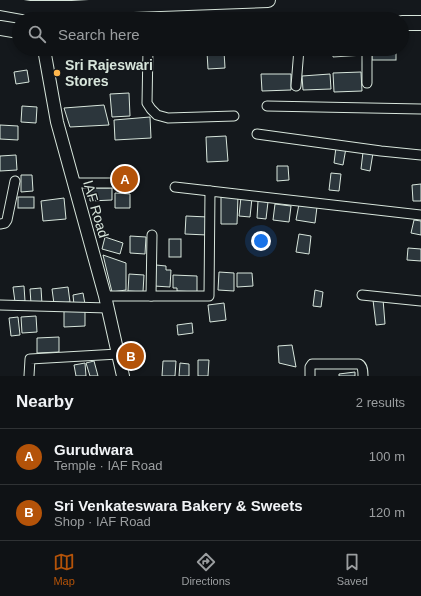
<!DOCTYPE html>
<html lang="en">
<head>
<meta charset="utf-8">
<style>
	body { margin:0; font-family:Arial,sans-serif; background:#1d2022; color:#f1f3f6 }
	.you { position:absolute; left:261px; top:241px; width:14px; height:14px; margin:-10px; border:3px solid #fff; border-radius:50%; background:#1a73e8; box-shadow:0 0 0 6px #1a73e833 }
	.badge { display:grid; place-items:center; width:26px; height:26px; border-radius:50%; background:#b45309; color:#fff; font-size:13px; font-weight:700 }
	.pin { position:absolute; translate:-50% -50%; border:2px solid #fff; box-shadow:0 1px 4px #0006 }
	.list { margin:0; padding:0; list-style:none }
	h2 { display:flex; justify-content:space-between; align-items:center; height:52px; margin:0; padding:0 16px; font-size:17px }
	h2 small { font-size:13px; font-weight:400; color:#9b9ea0 }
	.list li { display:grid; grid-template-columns:26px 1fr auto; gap:12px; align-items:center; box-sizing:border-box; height:56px; padding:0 16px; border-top:1px solid #2f3234 }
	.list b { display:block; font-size:15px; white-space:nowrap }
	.list p { margin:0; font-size:13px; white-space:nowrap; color:#9b9ea0 }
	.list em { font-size:13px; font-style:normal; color:#9b9ea0 }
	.icon { flex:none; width:22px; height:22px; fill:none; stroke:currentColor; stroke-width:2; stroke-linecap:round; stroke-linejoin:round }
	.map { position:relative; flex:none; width:421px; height:376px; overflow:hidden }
	.search { position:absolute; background:#0f1215; box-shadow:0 2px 6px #0003; left:12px; right:12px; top:12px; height:44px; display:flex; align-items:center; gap:10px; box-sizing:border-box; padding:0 14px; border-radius:22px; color:#9b9ea0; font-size:15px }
	.sheet { height:164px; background:#0f1215 }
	nav { display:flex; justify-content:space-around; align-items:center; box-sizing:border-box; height:56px; border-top:1px solid #2f3234; background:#0f1215; font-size:11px; color:#9b9ea0 }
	nav a { display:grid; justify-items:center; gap:2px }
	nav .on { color:#b45309 }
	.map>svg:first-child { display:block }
	.building { fill:#2c363c; stroke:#d8e6dc }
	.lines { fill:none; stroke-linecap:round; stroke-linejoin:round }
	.street-casing { stroke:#d8e6dc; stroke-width:11 }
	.secondary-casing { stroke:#d8e6dc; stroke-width:14 }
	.primary-casing { stroke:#d8e6dc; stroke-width:16 }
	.street { stroke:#14181c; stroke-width:9 }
	.secondary { stroke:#14181c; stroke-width:12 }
	.primary { stroke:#14181c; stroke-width:14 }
	.poi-dot { fill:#ffb74d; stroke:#14181c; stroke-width:1.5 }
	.labels { text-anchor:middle; stroke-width:3; stroke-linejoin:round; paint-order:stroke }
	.poi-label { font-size:14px; font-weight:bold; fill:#d8e6dc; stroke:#14181c; text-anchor:start }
	.street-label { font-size:14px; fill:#d8e6dc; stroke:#14181c }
</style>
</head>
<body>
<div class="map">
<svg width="421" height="376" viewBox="0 0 421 376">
	<rect width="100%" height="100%" fill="#14181c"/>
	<!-- building -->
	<g class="building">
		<path d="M333,49H363L364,55L333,57Z"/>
		<rect x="372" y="50" width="24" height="10"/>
		<path d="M224,51L225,68L208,69L207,52Z"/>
		<path d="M27,70L29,82L16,84L14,72Z"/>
		<path d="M361,72L362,91L334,92L333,73Z"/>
		<path d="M261,74H291V90L262,91Z"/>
		<path d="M330,74L331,89L303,90L302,76Z"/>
		<path d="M129,93L130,116L112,117L110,94Z"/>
		<path d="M104,105L109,125L70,127L64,108Z"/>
		<path d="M22,106L37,107L36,123L21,122Z"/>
		<path d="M150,117L151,138L115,140L114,120Z"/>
		<path d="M0,125L18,126V140L0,139Z"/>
		<path d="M226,136L228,161L207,162L206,137Z"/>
		<path d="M336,147L346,148L343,165L334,163Z"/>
		<path d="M363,152L373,153L370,171L361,169Z"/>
		<path d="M16,155L17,170L0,171V156Z"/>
		<path d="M277,166H288L289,180L277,181Z"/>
		<path d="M331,173L341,174L339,191L329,190Z"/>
		<path d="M21,175H32L33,191L21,192Z"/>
		<path d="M421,184V201H413L412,185Z"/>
		<path d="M90,188H112V200L90,201Z"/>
		<path d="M115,193L130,194V208H115Z"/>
		<path d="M221,195L238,196L237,224H221Z"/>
		<rect x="18" y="197" width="16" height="11"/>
		<path d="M241,197L252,198L250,217L239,216Z"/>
		<path d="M64,198L66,219L43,221L41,201Z"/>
		<path d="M258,201L268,202L266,219L257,218Z"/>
		<path d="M275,204L291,206L289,222L273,220Z"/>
		<path d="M299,204L317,207L315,223L296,220Z"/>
		<path d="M186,216L208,217L207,235L185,234Z"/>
		<path d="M414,220L421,221V235L411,233Z"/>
		<path d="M299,234L311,236L309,254L296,252Z"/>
		<path d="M130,236L146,237L145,254L130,253Z"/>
		<path d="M105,237L123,243L120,254L102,249Z"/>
		<rect x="169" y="239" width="12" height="18"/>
		<path d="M408,248L421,249V261L407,260Z"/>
		<path d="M103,255L126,263V290L112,292Z"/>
		<path d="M156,265L166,266V270H171L170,287L154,286Z"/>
		<path d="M219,272L234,273V291L218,290Z"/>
		<path d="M237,273H252L253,286L237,287Z"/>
		<path d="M129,274L144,275L143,292L128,291Z"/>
		<path d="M173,275L197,276V292L177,291V288H173Z"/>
		<path d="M24,286L25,301L15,302L13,287Z"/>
		<path d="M68,287L70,302L54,304L52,289Z"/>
		<path d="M41,288L42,304H31L30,289Z"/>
		<path d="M315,290L323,292L321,307L313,306Z"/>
		<path d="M83,293L85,304L74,305L73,295Z"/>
		<path d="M383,299L385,324L376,325L373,300Z"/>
		<path d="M224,303L226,320L210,322L208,305Z"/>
		<path d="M85,310V326L64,327V311Z"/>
		<path d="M36,316L37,332L22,333L21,317Z"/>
		<path d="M18,317L20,335L11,336L9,318Z"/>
		<path d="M192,323L193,333L178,335L177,325Z"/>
		<path d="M59,337V352L37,353V338Z"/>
		<path d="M292,345L296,367L279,363L278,346Z"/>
		<path d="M198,360H209L208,376H198Z"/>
		<path d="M94,361L98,376H90L86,363Z"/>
		<path d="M163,361H176L175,376H162Z"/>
		<path d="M85,363L86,376H76L74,365Z"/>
		<path d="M180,363L189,364V376H179Z"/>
		<path d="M355,372V376H339V374Z"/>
	</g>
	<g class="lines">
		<!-- street casing -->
		<g class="street-casing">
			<g id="street">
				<path d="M148,49L147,103L151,109L157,115L168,118L234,116"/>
				<path d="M367,83V49"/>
				<path d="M296,86L299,49"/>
				<path d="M267,106L421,109"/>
				<path d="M257,134L381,151L421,155"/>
				<path d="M73,183H128"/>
				<path d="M175,187L210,191"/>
				<path d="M0,224L5,223L7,220L15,181"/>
				<path d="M362,295L421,301"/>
				<path d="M105,296H209L210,191L421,215"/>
				<path d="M151,296L152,235"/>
				<path d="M0,305L108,308"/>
				<path d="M29,376L30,359L118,354"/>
				<path d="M310,376V367L312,364H359C363,366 363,372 363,376"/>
			</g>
		</g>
		<!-- secondary casing -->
		<g class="secondary-casing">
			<g id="secondary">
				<path d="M29,8L34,19"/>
				<path d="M44,49L57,122L105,296L123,376"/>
			</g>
		</g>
		<!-- primary casing -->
		<g class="primary-casing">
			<g id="primary">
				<path d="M0,3L29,8H72L106,6L268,0"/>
				<path d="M402,23H421"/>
				<path d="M0,28L19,31"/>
			</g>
		</g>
		<!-- street -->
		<use href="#street" class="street"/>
		<!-- secondary -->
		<use href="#secondary" class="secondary"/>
		<!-- primary -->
		<use href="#primary" class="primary"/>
	</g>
	<!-- markers -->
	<circle class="poi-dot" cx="57" cy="73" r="4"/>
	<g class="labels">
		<!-- poi labels -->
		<g class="poi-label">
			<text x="65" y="70">Sri Rajeswari<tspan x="65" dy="16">Stores</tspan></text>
		</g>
		<!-- street labels -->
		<g class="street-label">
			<text transform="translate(96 209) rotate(74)" y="5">IAF Road</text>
		</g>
	</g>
</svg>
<div class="you"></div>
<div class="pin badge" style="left:125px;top:179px">A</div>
<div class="pin badge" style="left:131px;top:356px">B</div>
<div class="search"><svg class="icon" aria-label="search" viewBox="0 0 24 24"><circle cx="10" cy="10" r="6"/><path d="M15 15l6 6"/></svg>Search here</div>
</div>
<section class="sheet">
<h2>Nearby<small>2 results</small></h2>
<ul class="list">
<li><span class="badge">A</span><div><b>Gurudwara</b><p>Temple · IAF Road</p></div><em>100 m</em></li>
<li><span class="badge">B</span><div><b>Sri Venkateswara Bakery &amp; Sweets</b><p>Shop · IAF Road</p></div><em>120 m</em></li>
</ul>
</section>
<nav>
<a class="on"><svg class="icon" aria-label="map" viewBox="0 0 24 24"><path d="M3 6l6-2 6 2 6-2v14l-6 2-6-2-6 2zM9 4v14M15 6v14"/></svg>Map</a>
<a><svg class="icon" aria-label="directions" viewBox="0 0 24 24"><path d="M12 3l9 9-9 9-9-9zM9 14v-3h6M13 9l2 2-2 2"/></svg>Directions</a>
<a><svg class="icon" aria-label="saved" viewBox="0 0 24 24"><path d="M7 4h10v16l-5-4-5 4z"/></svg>Saved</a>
</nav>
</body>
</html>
